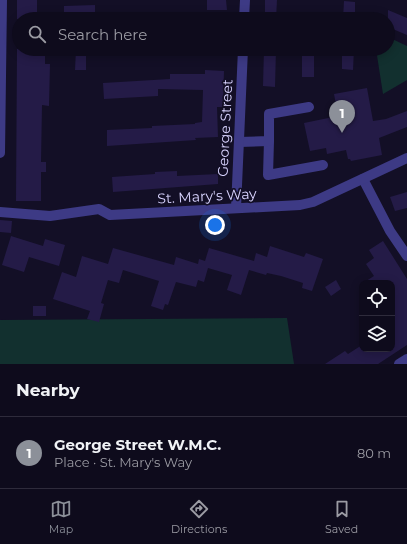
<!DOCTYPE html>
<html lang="en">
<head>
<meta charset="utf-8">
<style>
	body { margin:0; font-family:Montserrat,sans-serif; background:#1c1929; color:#f1f3f6 }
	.controls { position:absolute; right:12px; bottom:12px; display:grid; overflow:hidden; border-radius:8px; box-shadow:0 2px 10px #0003 }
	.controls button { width:36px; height:36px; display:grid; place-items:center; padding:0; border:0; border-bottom:1px solid #2e2b3b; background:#0e0b1c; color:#f1f3f6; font:20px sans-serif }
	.you { position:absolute; left:215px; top:225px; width:14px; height:14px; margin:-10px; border:3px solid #fff; border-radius:50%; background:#1a73e8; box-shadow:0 0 0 6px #1a73e833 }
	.badge { display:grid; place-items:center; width:26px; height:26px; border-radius:50%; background:#8c9099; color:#fff; font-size:13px; font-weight:700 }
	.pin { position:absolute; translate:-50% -33px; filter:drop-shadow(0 1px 2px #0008) }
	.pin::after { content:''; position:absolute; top:21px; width:14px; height:12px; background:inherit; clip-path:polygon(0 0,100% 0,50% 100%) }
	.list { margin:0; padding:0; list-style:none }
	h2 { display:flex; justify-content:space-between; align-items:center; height:52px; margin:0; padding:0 16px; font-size:17px }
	h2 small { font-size:13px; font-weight:400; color:#9b9ba3 }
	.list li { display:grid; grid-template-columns:26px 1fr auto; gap:12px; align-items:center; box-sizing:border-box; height:72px; padding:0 16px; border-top:1px solid #2e2b3b }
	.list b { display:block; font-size:15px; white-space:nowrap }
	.list p { margin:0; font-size:13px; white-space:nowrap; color:#9b9ba3 }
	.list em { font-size:13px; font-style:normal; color:#9b9ba3 }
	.icon { flex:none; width:22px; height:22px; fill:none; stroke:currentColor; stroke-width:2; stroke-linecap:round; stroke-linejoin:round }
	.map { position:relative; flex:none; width:407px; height:364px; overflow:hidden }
	.search { position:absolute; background:#0e0b1c; box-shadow:0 2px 10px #0003; left:12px; right:12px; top:12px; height:44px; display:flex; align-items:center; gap:10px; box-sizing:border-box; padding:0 14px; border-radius:22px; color:#9b9ba3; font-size:15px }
	.sheet { height:124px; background:#0e0b1c }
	nav { display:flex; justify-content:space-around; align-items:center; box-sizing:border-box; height:56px; border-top:1px solid #2e2b3b; background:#0e0b1c; font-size:11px; color:#9b9ba3 }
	nav a { display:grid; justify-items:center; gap:2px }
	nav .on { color:#8c9099 }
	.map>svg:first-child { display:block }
	.green { fill:#12302f }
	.building { fill:#241b47 }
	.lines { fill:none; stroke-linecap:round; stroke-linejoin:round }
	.minor { stroke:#3d3a85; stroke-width:10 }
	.labels { text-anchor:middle; stroke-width:3.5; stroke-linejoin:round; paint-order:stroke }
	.street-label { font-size:14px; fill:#d9d4ff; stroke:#130f26 }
</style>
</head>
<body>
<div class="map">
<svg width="407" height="364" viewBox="0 0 407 364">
	<rect width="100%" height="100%" fill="#130f26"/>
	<!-- green -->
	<g class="green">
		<path d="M388,37L407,46V80L383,94L376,49H388Z"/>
		<path d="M287,318L294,364H0V320Z"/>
	</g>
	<!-- building -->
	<g class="building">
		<rect x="17" y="0" width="20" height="19"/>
		<path d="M207,0H226L227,10H207Z"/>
		<path d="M265,0H277L276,19H265Z"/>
		<path d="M344,1L355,2V19H343Z"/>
		<path d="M95,5V15L64,14V6Z"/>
		<path d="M388,10L407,18V35L388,27Z"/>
		<path d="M17,49H45V64H50L49,106L42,105L41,162H46V172H41V201H16Z"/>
		<path d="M76,49H86V70H75Z"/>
		<path d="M264,49H276L275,87L263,86Z"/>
		<rect x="302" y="49" width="12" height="28"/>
		<path d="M342,49H354L353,70L342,69Z"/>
		<path d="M205,70L224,71L223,107H217L218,137L195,138L196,140L107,146V130L152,128V126L195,124V123L202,122L203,90L158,89V96L104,99L103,83L170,79V74H205Z"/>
		<path d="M367,88L373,121L386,119L407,111V127L379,138L382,155L351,161L350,159H348L346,150L327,154L326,148L310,151L304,123L338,116L334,94Z"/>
		<path d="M177,171V176L218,174V184L113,192L112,177L155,174V172Z"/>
		<path d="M407,192V208L395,211L390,197Z"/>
		<path d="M0,220L12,221L11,233L0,232Z"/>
		<path d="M11,236L43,246L45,239L65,245L59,266L29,257L24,272L2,265Z"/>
		<path d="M383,241L407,279V345L378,364H325L345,351L348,354L362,345V349H392V283H363L374,276L366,264L374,258L369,250Z"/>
		<path d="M270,246L304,257L306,253L323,259L312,291L302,288L303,283L281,276L267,273L266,275L249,270L241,295L227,290L232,275L208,268L204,282L198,280L196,287L176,282L168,305L165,304L163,310L151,306L159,281L123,270L119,283L108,280L101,303L104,304L99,322L87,319L90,311L53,299L62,272L76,277L82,256L108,264L113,248L174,265L176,257L198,264L199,259L205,261L209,248L254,261L256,253L267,257Z"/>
		<path d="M336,280L341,289L331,296L325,287Z"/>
		<rect x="33" y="306" width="13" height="10"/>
	</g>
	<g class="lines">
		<!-- minor -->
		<g class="minor">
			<path d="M244,19L245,0"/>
			<path d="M269,141L268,175L323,165"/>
			<path d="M239,142L269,141V114L309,107"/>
			<path d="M0,153L2,0"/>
			<path d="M363,179L390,231L407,256"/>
			<path d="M236,208L243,49"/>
			<path d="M0,212L50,216L99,209L110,215L300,205L313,202L407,158"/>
			<path d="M399,364L407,359"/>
		</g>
	</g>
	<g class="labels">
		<!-- street labels -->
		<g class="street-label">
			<text transform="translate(225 128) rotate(-87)" y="5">George Street</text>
			<text transform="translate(207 196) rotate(-3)" y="5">St. Mary's Way</text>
		</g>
	</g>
</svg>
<div class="controls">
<button><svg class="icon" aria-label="locate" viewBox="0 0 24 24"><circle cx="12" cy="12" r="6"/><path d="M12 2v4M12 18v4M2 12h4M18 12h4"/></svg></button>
<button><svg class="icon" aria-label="layers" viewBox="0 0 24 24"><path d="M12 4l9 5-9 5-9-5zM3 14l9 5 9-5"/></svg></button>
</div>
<div class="you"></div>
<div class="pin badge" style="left:342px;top:133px">1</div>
<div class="search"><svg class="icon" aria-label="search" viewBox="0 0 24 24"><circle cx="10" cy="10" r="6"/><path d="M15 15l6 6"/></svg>Search here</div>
</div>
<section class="sheet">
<h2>Nearby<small></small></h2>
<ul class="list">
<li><span class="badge">1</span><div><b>George Street W.M.C.</b><p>Place · St. Mary's Way</p></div><em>80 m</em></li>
</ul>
</section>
<nav>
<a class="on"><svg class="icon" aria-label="map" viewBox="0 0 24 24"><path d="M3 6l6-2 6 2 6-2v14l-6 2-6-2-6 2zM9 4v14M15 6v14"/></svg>Map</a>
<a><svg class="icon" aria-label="directions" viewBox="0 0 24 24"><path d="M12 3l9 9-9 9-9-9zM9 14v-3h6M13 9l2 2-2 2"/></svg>Directions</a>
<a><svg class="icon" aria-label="saved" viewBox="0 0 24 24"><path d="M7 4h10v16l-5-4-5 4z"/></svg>Saved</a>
</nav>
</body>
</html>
